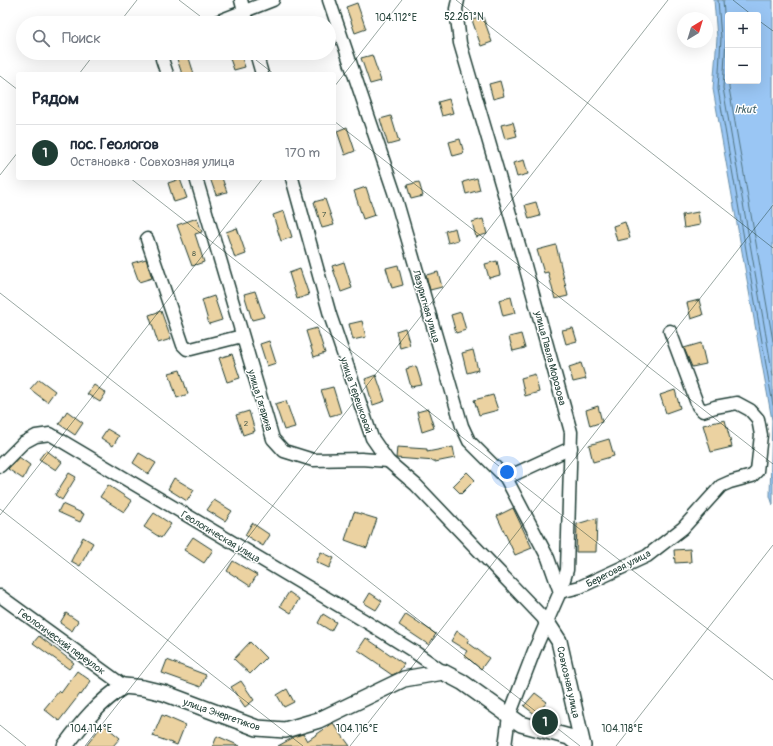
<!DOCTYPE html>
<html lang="ru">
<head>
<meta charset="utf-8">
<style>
	body { margin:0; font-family:Pangolin,sans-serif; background:#f2f2f3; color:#1f2937 }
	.controls { position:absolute; right:12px; top:12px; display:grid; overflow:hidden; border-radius:4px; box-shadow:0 4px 16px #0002 }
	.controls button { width:36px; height:36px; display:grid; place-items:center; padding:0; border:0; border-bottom:1px solid #e0e1e3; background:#fff; color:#1f2937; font:20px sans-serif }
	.compass { position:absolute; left:677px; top:12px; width:36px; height:36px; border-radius:50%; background:#fff; box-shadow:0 4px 16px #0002; rotate:38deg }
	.you { position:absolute; left:507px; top:472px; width:14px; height:14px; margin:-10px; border:3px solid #fff; border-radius:50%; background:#1a73e8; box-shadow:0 0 0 6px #1a73e833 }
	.badge { display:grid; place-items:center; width:26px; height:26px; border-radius:50%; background:#1f3d34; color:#fff; font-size:13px; font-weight:700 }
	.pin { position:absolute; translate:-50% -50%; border:2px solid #fff; box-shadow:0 1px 4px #0006 }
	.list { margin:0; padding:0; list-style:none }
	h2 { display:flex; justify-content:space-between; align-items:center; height:52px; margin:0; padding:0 16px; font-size:17px }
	h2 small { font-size:13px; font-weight:400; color:#747a83 }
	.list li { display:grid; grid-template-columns:26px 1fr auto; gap:12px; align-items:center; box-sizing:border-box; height:56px; padding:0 16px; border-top:1px solid #e0e1e3 }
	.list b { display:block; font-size:15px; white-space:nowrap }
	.list p { margin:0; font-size:13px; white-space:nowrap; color:#747a83 }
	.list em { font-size:13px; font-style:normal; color:#747a83 }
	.icon { flex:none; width:22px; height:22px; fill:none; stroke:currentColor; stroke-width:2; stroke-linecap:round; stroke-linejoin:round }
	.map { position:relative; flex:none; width:773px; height:746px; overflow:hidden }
	.search { position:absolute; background:#fff; box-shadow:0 4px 16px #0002; left:16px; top:16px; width:320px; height:44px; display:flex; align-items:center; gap:10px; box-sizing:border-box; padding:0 14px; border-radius:22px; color:#747a83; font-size:15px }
	.panel { position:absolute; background:#fff; box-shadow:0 4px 16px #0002; left:16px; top:72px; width:320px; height:108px; border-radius:4px }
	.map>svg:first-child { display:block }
	.water { fill:#9ac6f4; stroke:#698fa7; fill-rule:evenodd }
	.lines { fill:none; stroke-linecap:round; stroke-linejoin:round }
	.shore { stroke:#507481; stroke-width:1 }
	.building { fill:#ebd2a1; stroke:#1f3d34 }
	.minor-casing { stroke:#1f3d34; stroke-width:15 }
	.tertiary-casing { stroke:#1f3d34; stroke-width:18 }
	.minor { stroke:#fff; stroke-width:12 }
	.tertiary { stroke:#fff; stroke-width:15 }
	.ticks { fill:none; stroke:#1f3d34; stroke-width:1; stroke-opacity:0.45 }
	.labels { text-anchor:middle; stroke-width:3; stroke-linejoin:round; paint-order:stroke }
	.number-label { font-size:8px; fill:#52624f }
	.street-label { font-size:10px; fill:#1f3d34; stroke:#fff }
	.water-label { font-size:11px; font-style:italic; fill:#3e5f64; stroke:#fff }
	.ticks-label { font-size:10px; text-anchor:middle; fill:#1f3d34; stroke:#fff; stroke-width:3; stroke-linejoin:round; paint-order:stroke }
</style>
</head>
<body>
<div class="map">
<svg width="773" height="746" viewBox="0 0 773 746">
	<rect width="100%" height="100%" fill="#fff"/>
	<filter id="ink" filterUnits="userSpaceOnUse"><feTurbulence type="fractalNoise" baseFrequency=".025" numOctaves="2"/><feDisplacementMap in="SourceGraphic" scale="8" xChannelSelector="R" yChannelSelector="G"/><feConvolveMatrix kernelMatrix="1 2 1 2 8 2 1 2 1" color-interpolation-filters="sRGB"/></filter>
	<g filter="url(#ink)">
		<!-- water -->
		<path class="water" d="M714,0H773V505L770,496L772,420L713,89L717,38ZM728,15H758V81H728Z"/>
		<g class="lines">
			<!-- shore -->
			<g class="shore">
				<path d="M718,0L721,38L718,89L773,405"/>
				<path d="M723,0L726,38L723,88L773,376"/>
				<path d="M729,81V88L773,341"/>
			</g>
		</g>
		<!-- building -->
		<g class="building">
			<path d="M357,3L366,29L355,33L346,7Z"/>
			<path d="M483,17L492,42L481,46L472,20Z"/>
			<path d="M228,53H240L245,67L234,70Z"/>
			<path d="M188,55L194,74H182L177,59Z"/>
			<path d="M372,55L381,81L370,84L361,58Z"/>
			<path d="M500,81L504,96L493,99L489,84Z"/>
			<path d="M449,99L453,113L442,116L438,102Z"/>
			<path d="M391,116L399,142L388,145L380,119Z"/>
			<path d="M513,122L517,136L505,139L501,125Z"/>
			<path d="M347,127L355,151L345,155L337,131Z"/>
			<path d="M460,139L464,153L453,156L449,142Z"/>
			<path d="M524,160L528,174L517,177L513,163Z"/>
			<path d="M210,178H222L227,192L216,195Z"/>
			<path d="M477,178L480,190L466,194L463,182Z"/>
			<path d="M180,179L187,198L174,202L168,183Z"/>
			<path d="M419,182L423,196L411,199L407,185Z"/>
			<path d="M366,187L375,215L363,219L354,191Z"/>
			<path d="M325,199L334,225L322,228L314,202Z"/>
			<path d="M536,202L540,216L529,219L525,205Z"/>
			<path d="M284,211L292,237L281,241L273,215Z"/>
			<path d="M698,212L700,225L684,228L682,215Z"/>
			<path d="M197,218L202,232L195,234L204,262L192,266L177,225Z"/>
			<path d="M483,219L487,234L476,237L472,222Z"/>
			<path d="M625,222L630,238L617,241L613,226Z"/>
			<path d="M237,228L246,254L235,258L226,232Z"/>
			<path d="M455,228L458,240L448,243L445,231Z"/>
			<path d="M556,245L568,296L555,299L548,272L544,273L537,250Z"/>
			<path d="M146,259L152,278L139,282L132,263Z"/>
			<path d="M497,261L500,275L489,278L485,264Z"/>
			<path d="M344,262L352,288L341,292L332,266Z"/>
			<path d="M398,265L403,285L392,288L386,268Z"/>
			<path d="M300,269L309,295L297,299L289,273Z"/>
			<path d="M438,272L442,287L430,290L426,275Z"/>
			<path d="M255,291L264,317L252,320L244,294Z"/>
			<path d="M214,296L222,320L209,324L202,300Z"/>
			<path d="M511,297L515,313L503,316L499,300Z"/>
			<path d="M699,300L703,315L691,319L687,303Z"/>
			<path d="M161,311L171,339L158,343L149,315Z"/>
			<path d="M461,312L466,330L456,333L451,315Z"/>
			<path d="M362,321L366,337L353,340L349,324Z"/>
			<path d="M317,328L325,353L314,357L306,331Z"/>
			<path d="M405,328L410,345L400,348L396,331Z"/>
			<path d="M573,328L577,341L566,344L562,330Z"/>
			<path d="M521,334L525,348L513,351L509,337Z"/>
			<path d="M269,341L276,363L267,366L260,344Z"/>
			<path d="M701,343L706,364L692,367L684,348Z"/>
			<path d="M473,350L478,370L467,373L462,353Z"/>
			<path d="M232,354L240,378L227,382L219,358Z"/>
			<path d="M581,363L586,379L573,382L569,367Z"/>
			<path d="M416,366L422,385L411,387L406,369Z"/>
			<path d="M180,370L188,394L177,398L169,373Z"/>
			<path d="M535,374L539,392L525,396L521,378Z"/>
			<path d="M376,375L385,401L373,405L365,379Z"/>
			<path d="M39,379L55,391L47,402L30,389Z"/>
			<path d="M94,385L106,393L100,402L87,394Z"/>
			<path d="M333,387L341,413L330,416L321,390Z"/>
			<path d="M675,390L680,408L666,413L660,395Z"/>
			<path d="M493,395L498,410L479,415L474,400Z"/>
			<path d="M286,401L295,427L284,430L275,404Z"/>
			<path d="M598,406L602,422L590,426L586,410Z"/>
			<path d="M428,409L434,428L422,432L417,412Z"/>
			<path d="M67,411L83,423L75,435L59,424Z"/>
			<path d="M249,411L255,431L243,435L236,415Z"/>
			<path d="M725,420L732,447L711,452L703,425Z"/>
			<path d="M107,429L119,436L113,446L101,438Z"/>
			<path d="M609,439L614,456L593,462L589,445Z"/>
			<path d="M397,447L427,449V452L453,447L455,458L435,462V461L396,458Z"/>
			<path d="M46,450L62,462L56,470L39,459Z"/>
			<path d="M139,453L156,463L149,474L133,463Z"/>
			<path d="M19,457L30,465L23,479L8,469Z"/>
			<path d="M467,472L475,480L461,494L453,486Z"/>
			<path d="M69,473L76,477L62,500L55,495Z"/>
			<path d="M174,478L194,490L187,501L168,489Z"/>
			<path d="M108,485L132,501L124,512L100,497Z"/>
			<path d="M214,500L232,511L225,521L207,510Z"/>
			<path d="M62,504L84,514L80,522L58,512Z"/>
			<path d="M513,508L532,548L515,555L497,516Z"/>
			<path d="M354,512L377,519L367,548L345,540Z"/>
			<path d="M154,513L171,524L161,538L144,527Z"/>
			<path d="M597,518L596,552H576L577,524Z"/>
			<path d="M252,523L270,535L263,546L245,535Z"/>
			<path d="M83,537L93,543L80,566L71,561Z"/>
			<path d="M193,537L213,550L204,563L184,550Z"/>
			<path d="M690,549L691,562L675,563L674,550Z"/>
			<path d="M321,552L334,558L329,568L316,562Z"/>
			<path d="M233,561L257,575L250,586L227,571Z"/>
			<path d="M289,592L299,599L291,613L280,606Z"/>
			<path d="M370,593L382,601L376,610L364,603Z"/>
			<path d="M66,613L78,621L72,631L60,623Z"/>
			<path d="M323,614L336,622L331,631L318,623Z"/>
			<path d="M406,614L436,634L429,645L399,625Z"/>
			<path d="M457,631L469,639L467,642L489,658L481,669L464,655L467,651L451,641Z"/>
			<path d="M39,636L74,663L69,669L33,643Z"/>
			<path d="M366,638L404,664L399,672L392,675L379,666L380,665L358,650Z"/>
			<path d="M250,642L266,658L250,674L234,659Z"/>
			<path d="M167,660L206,675L201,687L162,673Z"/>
			<path d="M77,671L91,681L81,695L80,694L59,721L44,709L59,691L61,693Z"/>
			<path d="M241,681L254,700L245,707L231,687Z"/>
			<path d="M287,689L294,702L284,707L277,695Z"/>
			<path d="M535,693L547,702L536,715L524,706Z"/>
			<path d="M162,715L185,725L177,745L153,736Z"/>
			<path d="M333,723L350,746H278L296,736L303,734L307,741Z"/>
			<path d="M103,724L120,738L113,746H86Z"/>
			<path d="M217,736L240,746H213Z"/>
		</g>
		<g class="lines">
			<!-- minor casing -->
			<g class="minor-casing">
				<g id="minor">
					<path d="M241,0L247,23"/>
					<path d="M329,0L394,192L462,426L469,441L506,478L548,558L560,592L580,587L647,556L683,528L721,486L730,482L752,476L757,471L761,435L758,419L750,410L737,403L715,407L703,411L698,406L670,331"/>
					<path d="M458,0L456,9L460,43L524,262L571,432L567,570L560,592L534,651L509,716L505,746"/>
					<path d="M214,23L273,0"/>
					<path d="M162,53V59L167,74"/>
					<path d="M256,53L262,74"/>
					<path d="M196,178L273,439L284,451L313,460L361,459L388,461"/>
					<path d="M292,178L330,315L372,438L388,461L416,485L546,621"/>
					<path d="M147,239L183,345L187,349H191L242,336"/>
					<path d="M0,466L23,443L36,436L50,434L365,621L413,651L443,672"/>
					<path d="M506,478L571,448"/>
					<path d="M0,596L124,686"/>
				</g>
			</g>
			<!-- tertiary casing -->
			<g class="tertiary-casing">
				<g id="tertiary">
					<path d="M546,621L559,641L583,746"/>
					<path d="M65,746C82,723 100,701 124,686L143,688L164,693L257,728L285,730L319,720L404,679L443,672L462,682L521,724L569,737L580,746"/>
				</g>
			</g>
			<!-- minor -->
			<use href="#minor" class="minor"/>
			<!-- tertiary -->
			<use href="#tertiary" class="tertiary"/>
		</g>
	</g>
	<!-- ticks -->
	<path class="ticks" d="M179,0L209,23M456,0L773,248M733,0L752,15M758,20L773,31M119,23L137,0M247,53L274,74M79,74L95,53M0,76L18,90M334,87L402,0M334,121L773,464M0,175L18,152M130,178L773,680M0,293L580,746M0,509L303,746M0,515L263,178M0,725L26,746M85,746L668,0M350,746L773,205M616,746L773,545"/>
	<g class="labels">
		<!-- number labels -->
		<g class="number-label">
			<text x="324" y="217">7</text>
			<text x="194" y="256">8</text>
			<text x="246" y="426">2</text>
		</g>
		<!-- street labels -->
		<g class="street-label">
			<text transform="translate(427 306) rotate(74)" y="4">Лазуритная улица</text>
			<text transform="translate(551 358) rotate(75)" y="4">улица Павла Морозова</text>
			<text transform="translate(357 395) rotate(71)" y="4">улица Терешковой</text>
			<text transform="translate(261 400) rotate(73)" y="4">улица Гагарина</text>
			<text transform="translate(221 536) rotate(31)" y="4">Геологическая улица</text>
			<text transform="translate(618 568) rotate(-27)" y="4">Береговая улица</text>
			<text transform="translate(62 641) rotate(36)" y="4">Геологический переулок</text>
			<text transform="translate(569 682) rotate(77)" y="4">Совхозная улица</text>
			<text transform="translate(222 714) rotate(19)" y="4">улица Энергетиков</text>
		</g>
		<!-- water labels -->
		<g class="water-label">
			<text x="745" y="113">Irkut</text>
		</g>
	</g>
	<g class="ticks-label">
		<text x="464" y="20">52.261°N</text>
		<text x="396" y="21">104.112°E</text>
		<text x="91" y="732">104.114°E</text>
		<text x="357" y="732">104.116°E</text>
		<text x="622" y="732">104.118°E</text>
	</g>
</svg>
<div class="controls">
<button>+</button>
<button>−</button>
</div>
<svg class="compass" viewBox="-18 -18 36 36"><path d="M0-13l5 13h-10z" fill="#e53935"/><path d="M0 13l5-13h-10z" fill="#747a83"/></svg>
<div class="you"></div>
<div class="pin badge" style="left:545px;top:722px">1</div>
<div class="search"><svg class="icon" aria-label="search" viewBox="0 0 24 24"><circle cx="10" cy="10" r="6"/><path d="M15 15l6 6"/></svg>Поиск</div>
<section class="panel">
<h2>Рядом<small></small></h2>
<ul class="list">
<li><span class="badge">1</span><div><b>пос. Геологов</b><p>Остановка · Совхозная улица</p></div><em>170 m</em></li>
</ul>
</section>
</div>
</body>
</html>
